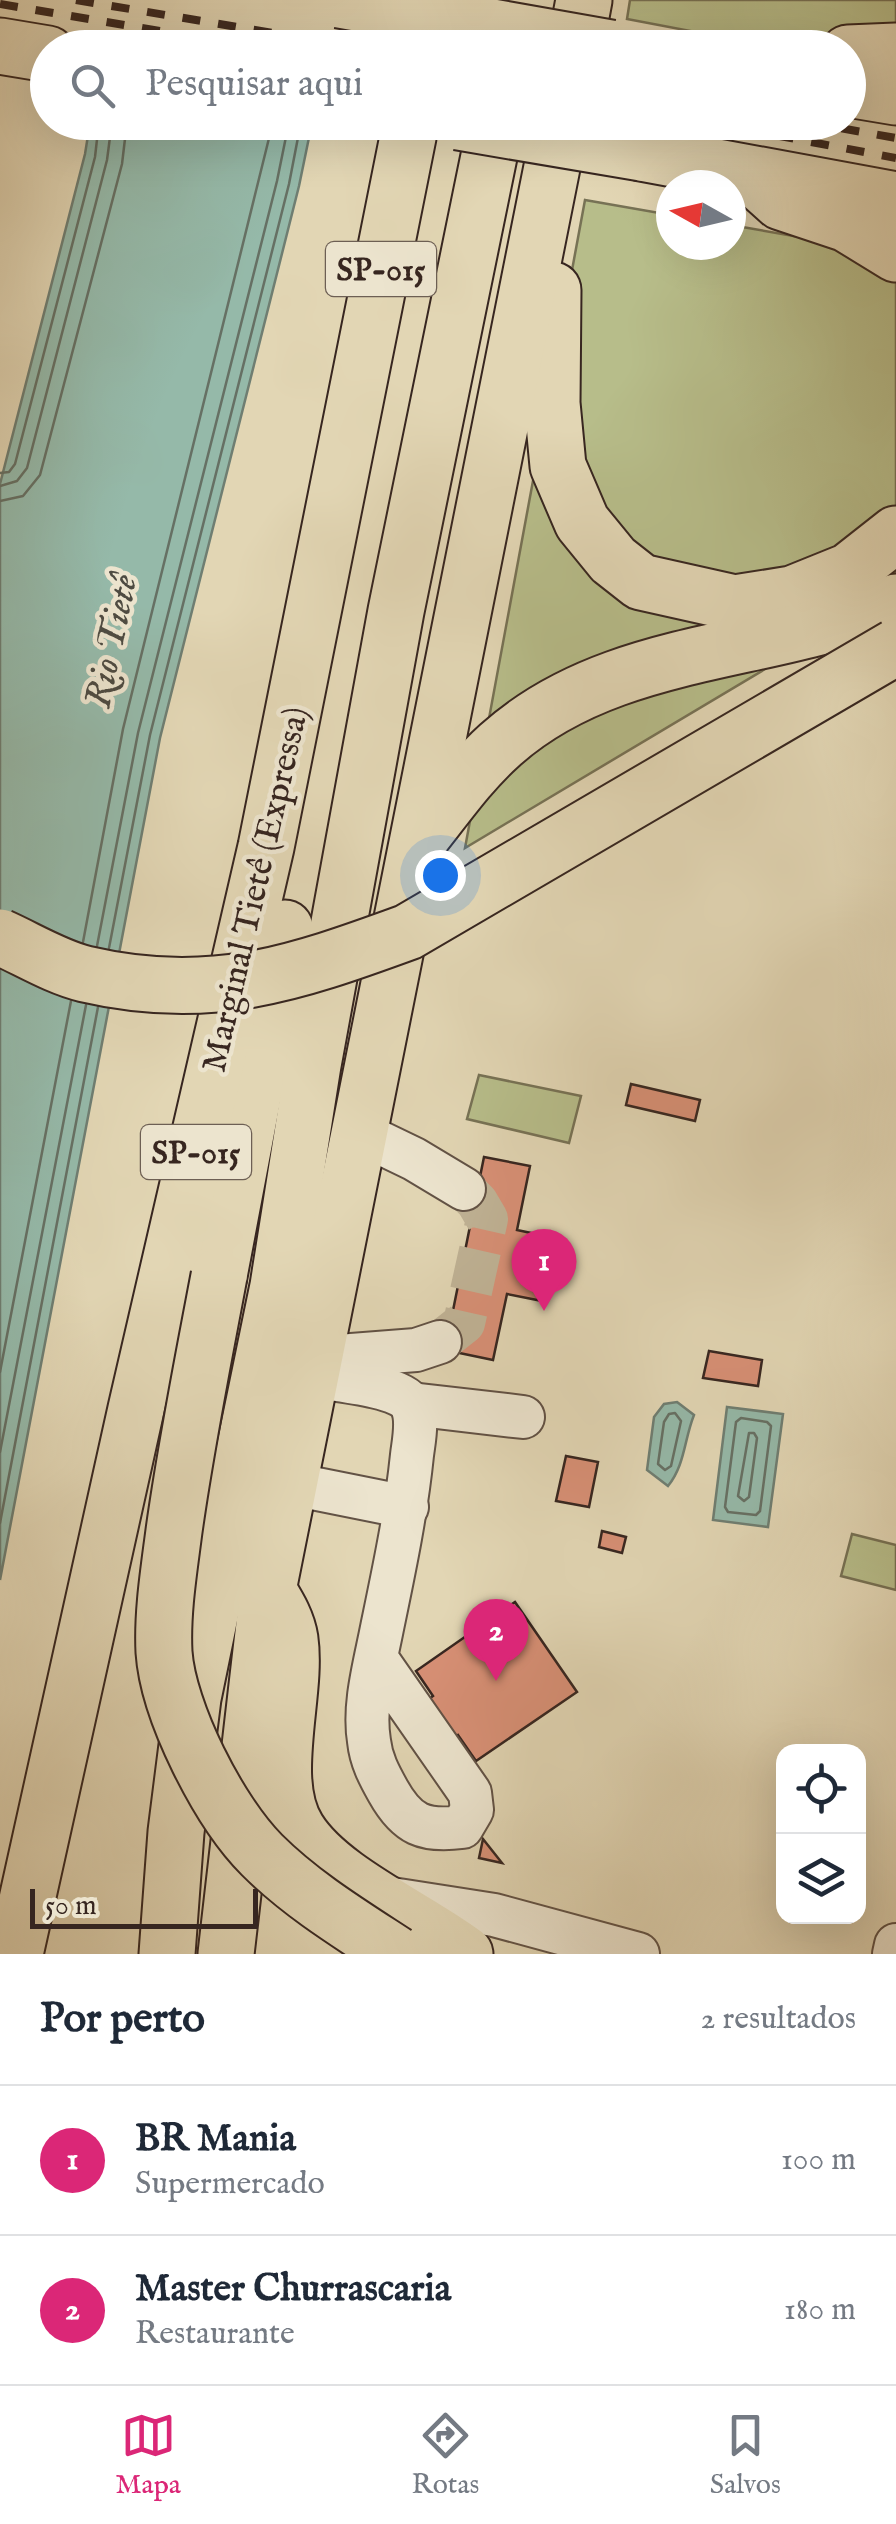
<!DOCTYPE html>
<html lang="pt">
<head>
<meta charset="utf-8">
<style>
	body { margin:0; font-family:"IM FELL English",serif; background:#f6f6f7; color:#1f2937 }
	.controls { position:absolute; right:30px; bottom:30px; display:grid; overflow:hidden; border-radius:20px; box-shadow:0 10px 40px #0002 }
	.controls button { width:90px; height:90px; display:grid; place-items:center; padding:0; border:0; border-bottom:2px solid #e0e1e3; background:#fff; color:#1f2937; font:50px sans-serif }
	.compass { position:absolute; left:656px; top:170px; width:90px; height:90px; border-radius:50%; background:#fff; box-shadow:0 10px 40px #0002; rotate:278deg }
	.scale { position:absolute; left:30px; bottom:25px; width:228px; box-sizing:border-box; padding-left:10px; border:5px solid #372620; border-top:0; font-size:28px; line-height:35px; white-space:nowrap; color:#372620; -webkit-text-stroke:8px #ece4ce; paint-order:stroke }
	.you { position:absolute; left:440px; top:875px; width:35px; height:35px; margin:-25px; border:8px solid #fff; border-radius:50%; background:#1a73e8; box-shadow:0 0 0 15px #1a73e833 }
	.badge { display:grid; place-items:center; width:65px; height:65px; border-radius:50%; background:#db2777; color:#fff; font-size:32px; font-weight:700 }
	.pin { position:absolute; translate:-50% -82px; filter:drop-shadow(0 2px 5px #0008) }
	.pin::after { content:''; position:absolute; top:52px; width:35px; height:30px; background:inherit; clip-path:polygon(0 0,100% 0,50% 100%) }
	.list { margin:0; padding:0; list-style:none }
	h2 { display:flex; justify-content:space-between; align-items:center; height:130px; margin:0; padding:0 40px; font-size:42px }
	h2 small { font-size:32px; font-weight:400; color:#747a83 }
	.list li { display:grid; grid-template-columns:65px 1fr auto; gap:30px; align-items:center; box-sizing:border-box; height:150px; padding:0 40px; border-top:2px solid #e0e1e3 }
	.list b { display:block; font-size:38px; white-space:nowrap }
	.list p { margin:0; font-size:32px; white-space:nowrap; color:#747a83 }
	.list em { font-size:32px; font-style:normal; color:#747a83 }
	.icon { flex:none; width:55px; height:55px; fill:none; stroke:currentColor; stroke-width:2; stroke-linecap:round; stroke-linejoin:round }
	.map { position:relative; flex:none; width:896px; height:1954px; overflow:hidden }
	.search { position:absolute; background:#fff; box-shadow:0 10px 40px #0002; left:30px; right:30px; top:30px; height:110px; display:flex; align-items:center; gap:25px; box-sizing:border-box; padding:0 35px; border-radius:55px; color:#747a83; font-size:38px }
	.sheet { height:430px; background:#fff }
	nav { display:flex; justify-content:space-around; align-items:center; box-sizing:border-box; height:140px; border-top:2px solid #e0e1e3; background:#fff; font-size:28px; color:#747a83 }
	nav a { display:grid; justify-items:center; gap:5px }
	nav .on { color:#db2777 }
	.map>svg:first-child { display:block }
	.green { fill:#b7bd8a; stroke:#777255; stroke-width:2.5 }
	.water { fill:#95b9a9; stroke:#6f7e72; stroke-width:2.5 }
	.pier { fill:#e2d6b4 }
	.lines { fill:none; stroke-linecap:round; stroke-linejoin:round }
	.shore { stroke:#667064; stroke-width:2.5 }
	.building { fill:#d89076; stroke:#372620; stroke-width:2.5 }
	.minor-tunnel { stroke:#c0b396; stroke-width:42; stroke-dasharray:42 21; stroke-linecap:butt }
	.minor-casing { stroke:#625245; stroke-width:46 }
	.major-casing { stroke:#372620; stroke-width:59 }
	.highway-casing { stroke:#372620; stroke-width:59 }
	.minor { stroke:#ece4ce; stroke-width:42 }
	.major { stroke:#e2d6b4; stroke-width:55 }
	.highway { stroke:#e2d6b4; stroke-width:55 }
	.rail { stroke:#372620; stroke-width:8; stroke-dasharray:18 18; stroke-linecap:butt }
	.major-bridge-casing { stroke:#372620; stroke-width:59; stroke-linecap:butt }
	.highway-bridge-casing { stroke:#372620; stroke-width:59; stroke-linecap:butt }
	.major-bridge { stroke:#e2d6b4; stroke-width:55 }
	.highway-bridge { stroke:#e2d6b4; stroke-width:55 }
	.labels { text-anchor:middle; stroke-width:9; stroke-linejoin:round; paint-order:stroke }
	.shield { fill:#ece4ce; stroke:#6d5f54; stroke-width:2.5 }
	.shield-label { font-size:32px; font-weight:bold; fill:#372620 }
	.street-label { font-size:35px; fill:#372620; stroke:#ece4ce }
	.water-label { font-size:38px; font-style:italic; fill:#4e4b42; stroke:#ece4ce }
</style>
</head>
<body>
<div class="map">
<svg width="896" height="1954" viewBox="0 0 896 1954">
	<rect width="100%" height="100%" fill="#e2d6b4"/>
	<filter id="stains"><feTurbulence type="fractalNoise" baseFrequency=".002" numOctaves="4"/><feColorMatrix values="0 0 0 0 .2 0 0 0 0 .09 0 0 0 0 .02 0 0 0 .5 -.17"/></filter>
	<radialGradient id="worn" r=".72"><stop offset=".6" stop-color="#630" stop-opacity="0"/><stop offset="1" stop-color="#630" stop-opacity=".3"/></radialGradient>
	<!-- green -->
	<g class="green">
		<path d="M630,0H896V72L848,48L774,47L627,19Z"/>
		<path d="M585,200L671,215V245H731V225L896,254V591L465,848Z"/>
		<path d="M479,1075L581,1096L569,1143L467,1119Z"/>
		<path d="M852,1534L896,1545V1590L841,1576Z"/>
	</g>
	<!-- water -->
	<g class="water">
		<path d="M90,123H312L299,186L160,738L0,1580V484L85,154Z"/>
		<path d="M677,1402L694,1415C684,1440 685,1465 668,1486L647,1470L654,1417L664,1404Z"/>
		<path d="M727,1407L783,1414L768,1527L713,1520Z"/>
	</g>
	<!-- pier -->
	<g class="pier">
		<path d="M103,0H341L332,48L96,47Z"/>
		<path d="M317,122L313,140L207,123V122Z"/>
	</g>
	<g class="lines">
		<!-- shore -->
		<g class="shore">
			<path d="M0,473L9,472L15,464L95,157L99,122"/>
			<path d="M0,486L17,481L27,468L107,160L112,122"/>
			<path d="M0,501L23,496L40,475L122,164L127,122"/>
			<path d="M83,942L123,729L273,122"/>
			<path d="M97,946L138,733L277,181L289,122"/>
			<path d="M109,948L150,735L289,184L301,122"/>
			<path d="M0,1372L71,1001"/>
			<path d="M675,1413L681,1421L671,1466L665,1470L658,1464L664,1422L669,1414Z"/>
			<path d="M741,1418L767,1422L771,1426L760,1511L756,1515L728,1512L725,1507L736,1422Z"/>
			<path d="M749,1433H754L757,1438L749,1497L744,1501L738,1496Z"/>
			<path d="M0,1452L86,1005"/>
			<path d="M0,1523L98,1007"/>
		</g>
	</g>
	<!-- building -->
	<g class="building">
		<path d="M631,1084L700,1100L695,1121L626,1105Z"/>
		<path d="M484,1157L530,1166L517,1230L555,1238L542,1301L507,1294L493,1360L445,1350Z"/>
		<path d="M709,1351L762,1360L758,1386L703,1378Z"/>
		<path d="M566,1456L598,1462L589,1507L556,1501Z"/>
		<path d="M602,1531L626,1537L622,1553L599,1547Z"/>
		<path d="M515,1602L577,1692L476,1761L458,1735L440,1748L414,1710L433,1696L416,1671Z"/>
		<path d="M483,1839L502,1863L479,1858Z"/>
	</g>
	<g class="lines">
		<!-- minor-tunnel -->
		<path class="minor-tunnel" d="M440,1342L464,1323L487,1219L477,1202L464,1189"/>
		<!-- minor casing -->
		<g class="minor-casing">
			<g id="minor">
				<path d="M358,1132L414,1159L464,1189"/>
				<path d="M313,1358L416,1350L440,1342"/>
				<path d="M309,1376C330,1380 399,1385 410,1403C419,1417 414,1439 412,1455C406,1514 394,1570 382,1628C375,1664 363,1705 369,1741C371,1760 379,1775 388,1791C407,1825 424,1832 462,1827L472,1810L470,1793L376,1658"/>
				<path d="M411,1404L523,1417"/>
				<path d="M287,1483L407,1507"/>
				<path d="M385,1898L494,1915L638,1954"/>
				<path d="M894,1954L896,1945"/>
			</g>
		</g>
		<!-- major casing -->
		<g class="major-casing">
			<g id="major">
				<path d="M0,46L48,54"/>
				<path d="M848,89L896,97"/>
				<path d="M641,153L896,200"/>
				<path d="M268,1590C277,1605 287,1620 290,1639C298,1695 266,1780 298,1830C329,1880 416,1917 465,1954"/>
			</g>
		</g>
		<!-- highway casing -->
		<g class="highway-casing">
			<g id="highway">
				<path d="M575,48L584,0"/>
				<path d="M848,53L896,51"/>
				<path d="M751,175L781,202L847,224L896,254"/>
				<path d="M553,290L552,403L558,466L582,522L613,560L641,582L735,603L792,594L849,571L896,534"/>
				<path d="M420,839C445,808 469,773 499,746C609,646 766,656 896,602"/>
				<path d="M219,1276L285,928"/>
				<path d="M15,1954L136,1409L266,847L411,122"/>
				<path d="M167,1954L176,1832L193,1698L278,1286L313,1065L396,611L496,122"/>
				<path d="M226,1954L268,1590L561,122"/>
			</g>
		</g>
		<!-- minor -->
		<use href="#minor" class="minor"/>
		<!-- major -->
		<use href="#major" class="major"/>
		<!-- highway -->
		<use href="#highway" class="highway"/>
		<!-- rail -->
		<g class="rail">
			<path d="M76,0L363,48"/>
			<path d="M0,4L260,48"/>
			<path d="M705,122L896,158"/>
			<path d="M806,122L896,138"/>
		</g>
		<!-- major-bridge casing -->
		<g class="major-bridge-casing">
			<g id="major-bridge">
				<path d="M339,0L611,48"/>
				<path d="M458,122L641,153"/>
			</g>
		</g>
		<!-- highway-bridge casing -->
		<g class="highway-bridge-casing">
			<g id="highway-bridge">
				<path d="M0,937C27,949 56,967 85,974C209,1003 293,974 408,932L896,647"/>
				<path d="M219,1276C203,1361 186,1445 174,1531C169,1570 162,1612 164,1652C168,1712 219,1812 262,1855C301,1894 350,1924 396,1954"/>
			</g>
		</g>
		<!-- major-bridge -->
		<use href="#major-bridge" class="major-bridge"/>
		<!-- highway-bridge -->
		<use href="#highway-bridge" class="highway-bridge"/>
	</g>
	<g class="labels">
		<!-- shield labels -->
		<g class="shield">
			<rect x="326" y="242" width="110" height="54" rx="8"/>
			<rect x="141" y="1125" width="110" height="54" rx="8"/>
		</g>
		<g class="shield-label">
			<text x="381" y="280">SP-015</text>
			<text x="196" y="1163">SP-015</text>
		</g>
		<!-- street labels -->
		<g class="street-label">
			<text transform="translate(254 889) rotate(-77)" y="12">Marginal Tietê (Expressa)</text>
		</g>
		<!-- water labels -->
		<g class="water-label">
			<text transform="translate(110 641) rotate(-78)" y="13">Rio Tietê</text>
		</g>
	</g>
	<rect width="100%" height="100%" filter="url(#stains)"/>
	<rect width="100%" height="100%" fill="url(#worn)"/>
</svg>
<div class="controls">
<button><svg class="icon" aria-label="locate" viewBox="0 0 24 24"><circle cx="12" cy="12" r="6"/><path d="M12 2v4M12 18v4M2 12h4M18 12h4"/></svg></button>
<button><svg class="icon" aria-label="layers" viewBox="0 0 24 24"><path d="M12 4l9 5-9 5-9-5zM3 14l9 5 9-5"/></svg></button>
</div>
<svg class="compass" viewBox="-18 -18 36 36"><path d="M0-13l5 13h-10z" fill="#e53935"/><path d="M0 13l5-13h-10z" fill="#747a83"/></svg>
<div class="scale">50 m</div>
<div class="you"></div>
<div class="pin badge" style="left:544px;top:1311px">1</div>
<div class="pin badge" style="left:496px;top:1681px">2</div>
<div class="search"><svg class="icon" aria-label="search" viewBox="0 0 24 24"><circle cx="10" cy="10" r="6"/><path d="M15 15l6 6"/></svg>Pesquisar aqui</div>
</div>
<section class="sheet">
<h2>Por perto<small>2 resultados</small></h2>
<ul class="list">
<li><span class="badge">1</span><div><b>BR Mania</b><p>Supermercado</p></div><em>100 m</em></li>
<li><span class="badge">2</span><div><b>Master Churrascaria</b><p>Restaurante</p></div><em>180 m</em></li>
</ul>
</section>
<nav>
<a class="on"><svg class="icon" aria-label="map" viewBox="0 0 24 24"><path d="M3 6l6-2 6 2 6-2v14l-6 2-6-2-6 2zM9 4v14M15 6v14"/></svg>Mapa</a>
<a><svg class="icon" aria-label="directions" viewBox="0 0 24 24"><path d="M12 3l9 9-9 9-9-9zM9 14v-3h6M13 9l2 2-2 2"/></svg>Rotas</a>
<a><svg class="icon" aria-label="saved" viewBox="0 0 24 24"><path d="M7 4h10v16l-5-4-5 4z"/></svg>Salvos</a>
</nav>
</body>
</html>
